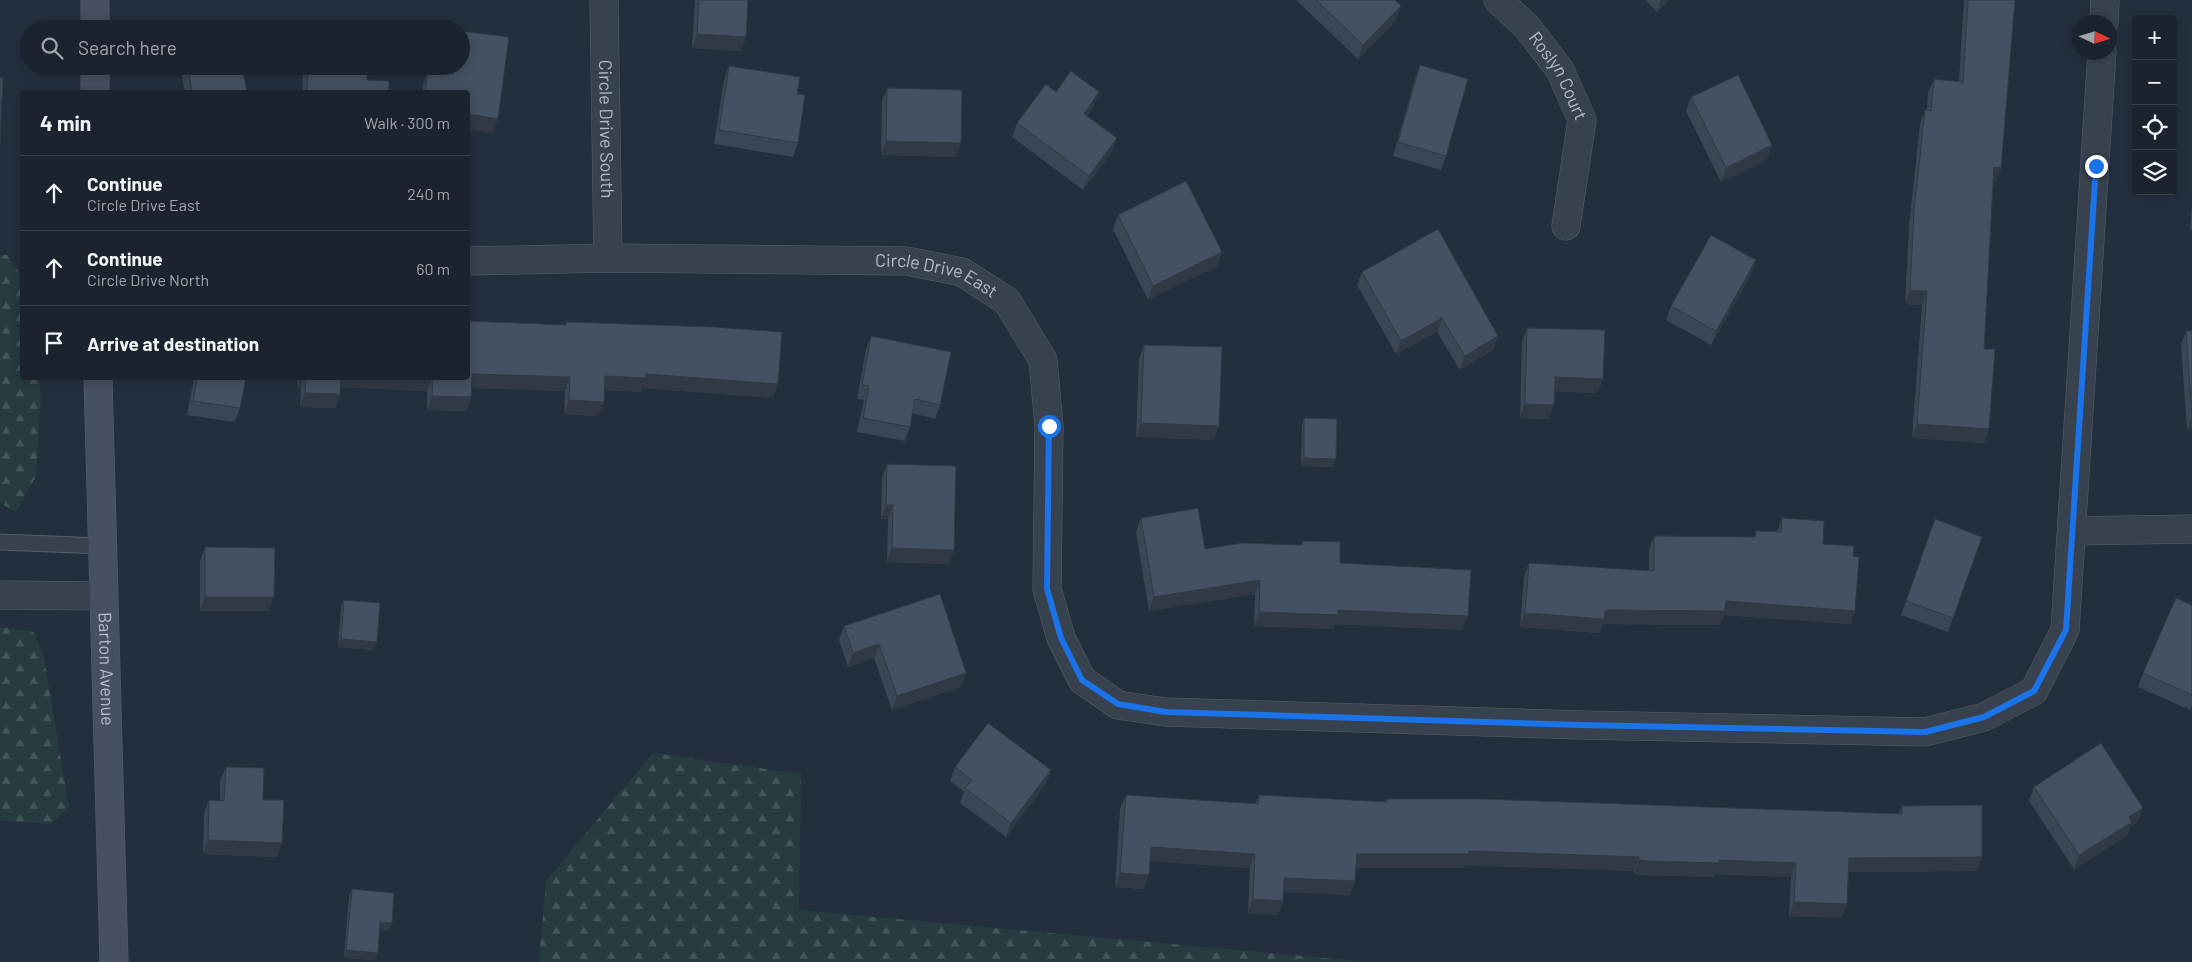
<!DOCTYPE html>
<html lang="en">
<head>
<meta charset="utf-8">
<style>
	body { margin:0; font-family:Barlow,sans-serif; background:#282f3a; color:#f1f3f6 }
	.controls { position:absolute; right:15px; top:15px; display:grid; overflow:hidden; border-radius:5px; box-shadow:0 2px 12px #0003 }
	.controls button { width:45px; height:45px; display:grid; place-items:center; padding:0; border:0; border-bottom:1px solid #39404a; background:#1b232e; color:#f1f3f6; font:25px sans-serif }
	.compass { position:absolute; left:2072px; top:15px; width:45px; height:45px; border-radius:50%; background:#1b232e; box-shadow:0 2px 12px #0003; rotate:94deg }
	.stop { position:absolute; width:15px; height:15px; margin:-11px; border:4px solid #1a73e8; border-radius:50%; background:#fff }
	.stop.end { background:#1a73e8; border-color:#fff; box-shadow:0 1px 5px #0008 }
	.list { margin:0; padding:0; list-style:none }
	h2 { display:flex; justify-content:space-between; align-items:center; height:65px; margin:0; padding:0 20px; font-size:21px }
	h2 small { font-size:16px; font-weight:400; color:#a0a4aa }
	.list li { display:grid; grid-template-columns:32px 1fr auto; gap:15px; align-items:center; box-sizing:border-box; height:75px; padding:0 20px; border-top:1px solid #39404a }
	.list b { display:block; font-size:19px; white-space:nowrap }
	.list p { margin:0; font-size:16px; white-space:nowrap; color:#a0a4aa }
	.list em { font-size:16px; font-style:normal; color:#a0a4aa }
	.icon { flex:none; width:28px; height:28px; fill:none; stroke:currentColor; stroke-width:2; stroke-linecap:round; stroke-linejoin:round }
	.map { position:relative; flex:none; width:2192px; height:962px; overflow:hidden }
	.search { position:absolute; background:#1b232e; box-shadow:0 2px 12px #0003; left:20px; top:20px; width:450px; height:55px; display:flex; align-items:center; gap:12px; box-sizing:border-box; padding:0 18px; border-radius:28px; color:#a0a4aa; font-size:19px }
	.panel { position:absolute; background:#1b232e; box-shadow:0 2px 12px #0003; left:20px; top:90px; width:450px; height:290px; border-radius:5px }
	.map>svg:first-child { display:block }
	.forest { fill:url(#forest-firs) }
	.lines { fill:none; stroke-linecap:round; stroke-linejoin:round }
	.lane-casing { stroke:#565f6c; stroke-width:17 }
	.street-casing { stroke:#565f6c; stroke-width:29 }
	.secondary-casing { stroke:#565f6c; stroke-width:29 }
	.lane { stroke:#38414e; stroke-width:15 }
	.street { stroke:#38414e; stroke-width:28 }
	.secondary { stroke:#465061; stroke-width:28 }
	.wall { fill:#3b4654 }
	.shaded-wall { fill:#303945 }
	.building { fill:#455162; stroke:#303945 }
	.route { stroke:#1a73e8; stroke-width:6 }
	.labels { text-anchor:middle; stroke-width:4; stroke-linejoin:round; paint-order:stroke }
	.street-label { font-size:18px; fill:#b4bcc9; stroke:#1d2633 }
</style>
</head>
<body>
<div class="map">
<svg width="2192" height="962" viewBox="0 0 2192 962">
	<defs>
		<pattern id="forest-firs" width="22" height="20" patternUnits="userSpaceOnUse" patternTransform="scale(1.25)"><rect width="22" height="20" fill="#263c3f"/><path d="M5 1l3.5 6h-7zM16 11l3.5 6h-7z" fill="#435659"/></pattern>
	</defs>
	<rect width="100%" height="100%" fill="#242f3e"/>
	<!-- forest -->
	<g class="forest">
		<path d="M0,255H7L22,276V378H39L41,397L36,476L16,512L0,503Z"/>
		<path d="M0,627L34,632L44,658L69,807L51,824L0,821Z"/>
		<path d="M653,753L801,774L799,910L1367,962H539L546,881Z"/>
	</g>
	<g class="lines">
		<!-- lane casing -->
		<g class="lane-casing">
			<path id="lane" d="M0,542L102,546"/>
		</g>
		<!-- street casing -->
		<g class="street-casing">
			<g id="street">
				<path id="s1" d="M604,0L608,258"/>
				<path id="s2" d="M1498,0L1527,27L1560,70L1582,120L1566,226"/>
				<path d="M2104,22L2105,0"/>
				<path id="s3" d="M468,261L608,258L907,261L962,272L1007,301L1043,360L1049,426L1047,589L1061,638L1082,680L1118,705L1165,712L1581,725L1925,732L1984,717L2034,691L2065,630L2102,52"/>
				<path d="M2072,531L2192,529"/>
				<path d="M0,595L103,596"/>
			</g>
		</g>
		<!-- secondary casing -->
		<g class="secondary-casing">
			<g id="secondary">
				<path d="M95,0V29"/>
				<path d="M95,66V92"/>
				<path id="s4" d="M98,378L114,962"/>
			</g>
		</g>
		<!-- lane -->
		<use href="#lane" class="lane"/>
		<!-- street -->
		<use href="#street" class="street"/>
		<!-- secondary -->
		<use href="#secondary" class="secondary"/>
	</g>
	<!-- wall -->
	<g class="wall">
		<path d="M695,0H748L746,37L741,51L692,48Z"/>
		<path d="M1296,0H1395L1396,20L1358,59Z"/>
		<path d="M1645,0H1669L1657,12Z"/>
		<path d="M1964,0H2015L2001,168L1996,182L1993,181L1984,349L1989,429L1984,443L1912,438L1922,305L1905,304L1909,226L1920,124L1925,110L1927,111L1928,93L1934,79L1959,82Z"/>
		<path d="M1420,65L1446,156L1441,170L1393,156L1415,79Z"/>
		<path d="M180,66H242L247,92H185Z"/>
		<path d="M306,66H367V80L389,92H302L303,75Z"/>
		<path d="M451,66H461L493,133L468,92H422L423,85L428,71L450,74Z"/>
		<path d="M729,66L797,94L798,143L793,157L714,144L724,80Z"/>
		<path d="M887,88L961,143L956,157L881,155L882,102Z"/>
		<path d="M1056,92L1094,106L1087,116L1112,152L1083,190L1012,137L1017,123Z"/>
		<path d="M1691,97L1772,145L1767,159L1721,182L1686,111Z"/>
		<path d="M2192,204V230H2190Z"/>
		<path d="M1118,215L1222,252L1217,266L1148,300L1113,229Z"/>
		<path d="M1756,260L1751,274L1711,345L1666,320L1671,306Z"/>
		<path d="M1362,272L1498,336L1493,350L1460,370L1437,332L1396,354L1357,285Z"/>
		<path d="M566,322L773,398L642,388L641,392L604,390V402L598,416L564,414L565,391L472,388L471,397L466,411L427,410V391L340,387V394L335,408L300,407L301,387H297V378H468L565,325Z"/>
		<path d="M1527,328L1598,393L1555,391L1549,419L1520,418L1522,342Z"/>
		<path d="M2186,331H2192V430H2187L2181,345Z"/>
		<path d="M871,336L940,405L935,419L912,413L910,427L905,441L857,432L864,400L857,399L866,350Z"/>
		<path d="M1144,345L1214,440L1136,437L1139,359Z"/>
		<path d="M194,378H246L240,408L235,422L187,415Z"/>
		<path d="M1304,418L1333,467L1301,466L1302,425Z"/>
		<path d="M887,464L954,550L949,564L887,562L888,519H881L882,478Z"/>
		<path d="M1141,518L1205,549L1301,545L1303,541L1340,563L1463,630L1335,624L1333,629L1254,626L1255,594L1149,611L1136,532Z"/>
		<path d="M1782,518L1823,544L1853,556L1855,611L1850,624L1724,615L1720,625L1603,624L1599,633L1520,627L1524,576L1529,563L1649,571V549L1654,536L1754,537L1756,531L1777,532Z"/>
		<path d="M1935,519L1982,537L1948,632L1901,615Z"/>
		<path d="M205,547L269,611H200V561Z"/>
		<path d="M344,600L374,650L338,647L341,607Z"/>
		<path d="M2192,605V706L2190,710L2138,687L2143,673Z"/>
		<path d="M844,626L961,687L892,710L874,658L848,667L839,640Z"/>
		<path d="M226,767L263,800L277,857L203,854L204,814L209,800L220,801V781Z"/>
		<path d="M955,767L1051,770L1046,784L1006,837L960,803L964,792L950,781Z"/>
		<path d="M2034,787L2138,822L2130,827L2127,836L2074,869L2029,801Z"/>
		<path d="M1126,795L1255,804L1259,795L1386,802L1387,799L1899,814L1902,806L1977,871L1848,872L1842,918L1789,916L1791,877L1715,874L1714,877L1644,875L1634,874V871L1465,865L1464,868H1356L1355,881L1350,895L1284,892L1283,901L1278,915L1248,913L1250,868L1150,861L1144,889L1115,887L1120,809Z"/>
		<path d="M352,889L392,923L389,930L379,929L375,960L344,958L349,896Z"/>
	</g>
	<!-- shaded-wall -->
	<g class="shaded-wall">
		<path d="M1661,0H1669L1657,12Z"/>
		<path d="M1401,6L1396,20L1358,59L1363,45Z"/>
		<path d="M697,34L746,37L741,51L692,48Z"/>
		<path d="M1099,92L1094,106L1079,128L1084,114Z"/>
		<path d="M468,114L498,119L493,133L468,129Z"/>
		<path d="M1117,138L1112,152L1083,190L1089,176Z"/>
		<path d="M886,141L961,143L956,157L881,155Z"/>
		<path d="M1772,145L1767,159L1721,182L1726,168Z"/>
		<path d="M1994,167L2001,168L1996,182L1989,181Z"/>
		<path d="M1222,252L1217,266L1148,300L1153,286Z"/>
		<path d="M1756,260L1751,274L1711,345L1716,331Z"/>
		<path d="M1910,290L1927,291L1922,305L1905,304Z"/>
		<path d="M1442,318L1437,332L1396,354L1401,341Z"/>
		<path d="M1498,336L1493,350L1460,370L1465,356Z"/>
		<path d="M472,374L570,377L565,391L467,388Z"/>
		<path d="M646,374L778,384L773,398L642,388L641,392L600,390L605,376Z"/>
		<path d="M1555,377L1603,379L1598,393L1550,391Z"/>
		<path d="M300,378H304L301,387H297Z"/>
		<path d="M340,378H432L427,391L336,387Z"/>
		<path d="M305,393L340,394L335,408L300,407Z"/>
		<path d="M432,396L471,397L466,411L427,410Z"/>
		<path d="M569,400L604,402L598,416L564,414Z"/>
		<path d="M1525,404L1554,405L1549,419L1520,418Z"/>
		<path d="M2192,416V430H2187Z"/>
		<path d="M1141,423L1219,426L1214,440L1136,437Z"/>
		<path d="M1917,424L1989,429L1984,443L1912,438Z"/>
		<path d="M1304,458L1336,459L1333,467L1301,466Z"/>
		<path d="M886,505H893L888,519H881Z"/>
		<path d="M892,548L954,550L949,564L887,562Z"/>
		<path d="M1260,580L1255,594L1149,611L1154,597Z"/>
		<path d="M205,597H274L269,611H200Z"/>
		<path d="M1726,601L1855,611L1850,624L1724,615L1720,625L1603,624L1599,633L1520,627L1525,613Z"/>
		<path d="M1338,610L1468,616L1463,630L1335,624L1333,629L1254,626L1259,612Z"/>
		<path d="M341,639L377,642L374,650L338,647Z"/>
		<path d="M879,644L874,658L848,667L853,653Z"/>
		<path d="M966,673L961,687L892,710L897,696Z"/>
		<path d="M1051,770L1046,784L1006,837L1011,823Z"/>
		<path d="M2143,808L2138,822L2130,827L2127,836L2074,869L2079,855L2129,817Z"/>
		<path d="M208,840L282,843L277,857L203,854Z"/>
		<path d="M1151,847L1255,854L1250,868L1146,861Z"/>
		<path d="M1469,851L1639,857L1634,871L1465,865L1464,868H1352L1357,854Z"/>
		<path d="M1982,857L1977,871L1844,872L1849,858Z"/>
		<path d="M1639,860H1719L1796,863L1791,877L1715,874L1714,877L1644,875L1634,874Z"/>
		<path d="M1120,873L1149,875L1144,889L1115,887Z"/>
		<path d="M1284,878L1355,881L1350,895L1279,892Z"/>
		<path d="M1253,899L1283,901L1278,915L1248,913Z"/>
		<path d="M1794,902L1847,904L1842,918L1789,916Z"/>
		<path d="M380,922L392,923L389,930L377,929Z"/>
		<path d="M346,950L378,953L375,960L344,958Z"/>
	</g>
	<!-- building -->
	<g class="building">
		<path d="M699,0H748L746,37L697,34Z"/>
		<path d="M1316,0H1395L1401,6L1363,45Z"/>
		<path d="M1968,0H2015L2001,168L1994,167L1984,349H1995L1989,429L1917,424L1927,291L1910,290L1914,212L1925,110L1931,111L1934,79L1963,82Z"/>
		<path d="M461,31L509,37L498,119L468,114V92H425L428,71L453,74L454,66H461Z"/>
		<path d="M1420,65L1468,79L1446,156L1398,142Z"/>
		<path d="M188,66H242L247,92H192Z"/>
		<path d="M308,66H367V80L389,81V92H307Z"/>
		<path d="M729,66L800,77L797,94L805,95L798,143L719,130Z"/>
		<path d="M1071,71L1099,92L1084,114L1117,138L1089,176L1017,123L1046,84L1056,92Z"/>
		<path d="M1738,75L1772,145L1726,168L1691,97Z"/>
		<path d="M0,78H3L0,144Z"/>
		<path d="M887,88L962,90L961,143L886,141Z"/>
		<path d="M1186,181L1222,252L1153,286L1118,215Z"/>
		<path d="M1438,229L1498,336L1465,356L1442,318L1401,341L1362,272Z"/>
		<path d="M1711,235L1756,260L1716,331L1671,306Z"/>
		<path d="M468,321L566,325V322L714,327L782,332L778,384L646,374V378L605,376L604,402L569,400L570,377L472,374L471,397L432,396L433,378H468Z"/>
		<path d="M1527,328L1605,330L1603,379L1555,377L1554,405L1525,404Z"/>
		<path d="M2186,331H2192V416Z"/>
		<path d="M871,336L951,352L940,405L915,399L910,427L863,418L869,386L862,385Z"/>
		<path d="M1144,345L1222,347L1219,426L1141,423Z"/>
		<path d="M197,378H246L240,408L193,401Z"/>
		<path d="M306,378H341L340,394L305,393Z"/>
		<path d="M1304,418L1337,419L1336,459L1304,458Z"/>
		<path d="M887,464L956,466L954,550L892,548L893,505H886Z"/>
		<path d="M1198,508L1205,549L1242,543L1302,545L1303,541L1340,542V563L1471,570L1468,616L1338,610V615L1259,612L1260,580L1154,597L1141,518Z"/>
		<path d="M1782,518L1824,521L1823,544L1854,546L1853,556L1859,557L1855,611L1726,601L1725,611L1605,610L1604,619L1525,613L1529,563L1654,571V536L1755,537L1756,531L1781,532Z"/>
		<path d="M1935,519L1982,537L1953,618L1906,601Z"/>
		<path d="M205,547L275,548L274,597H205Z"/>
		<path d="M940,594L966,673L897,696L879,644L853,653L844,626Z"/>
		<path d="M2176,598L2192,605V695L2143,673Z"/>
		<path d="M344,600L380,603L377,642L341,639Z"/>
		<path d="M988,723L1051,770L1011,823L965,788L972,780L955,767Z"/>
		<path d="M2101,743L2143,808L2129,817L2132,822L2079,855L2034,787Z"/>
		<path d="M226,767L264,768L263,800H284L282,843L208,840L209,800L224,801Z"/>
		<path d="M1126,795L1258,804L1259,795L1387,802V799H1483L1902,814V806L1982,805V857L1849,858L1847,904L1794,902L1796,863L1719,860V863L1649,861L1639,860V857L1469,851V854H1357L1355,881L1284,878L1283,901L1253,899L1255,854L1151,847L1149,875L1120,873Z"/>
		<path d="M352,889L394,893L392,923L380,922L378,953L346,950Z"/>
	</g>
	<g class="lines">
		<!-- route -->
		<path class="route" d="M1049,426L1047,589L1061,638L1082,680L1118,704L1166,712L1581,725L1925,732L1984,717L2034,691L2066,630L2096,166"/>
	</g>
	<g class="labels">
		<!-- street labels -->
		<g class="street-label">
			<text dy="6" stroke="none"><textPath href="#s2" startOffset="98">Roslyn Court</textPath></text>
			<text dy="6" stroke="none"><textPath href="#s1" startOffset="129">Circle Drive South</textPath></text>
			<text dy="6" stroke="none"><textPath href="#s3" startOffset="471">Circle Drive East</textPath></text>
			<text dy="6" stroke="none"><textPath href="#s4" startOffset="291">Barton Avenue</textPath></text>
		</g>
	</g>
</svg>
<div class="controls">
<button>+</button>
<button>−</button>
<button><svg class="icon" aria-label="locate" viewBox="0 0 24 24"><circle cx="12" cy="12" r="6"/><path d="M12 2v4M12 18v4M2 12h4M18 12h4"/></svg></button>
<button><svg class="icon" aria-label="layers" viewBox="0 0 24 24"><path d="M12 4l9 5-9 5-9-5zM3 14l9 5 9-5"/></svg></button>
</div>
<svg class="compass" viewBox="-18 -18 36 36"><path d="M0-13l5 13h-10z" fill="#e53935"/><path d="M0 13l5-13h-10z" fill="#a0a4aa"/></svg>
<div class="stop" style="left:1049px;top:426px"></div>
<div class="stop end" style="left:2096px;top:166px"></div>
<div class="search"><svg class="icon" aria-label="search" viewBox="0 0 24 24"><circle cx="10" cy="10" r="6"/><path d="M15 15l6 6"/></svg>Search here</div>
<section class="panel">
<h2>4 min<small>Walk · 300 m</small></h2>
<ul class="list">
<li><svg class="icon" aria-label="ahead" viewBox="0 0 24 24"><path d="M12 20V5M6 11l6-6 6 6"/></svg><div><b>Continue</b><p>Circle Drive East</p></div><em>240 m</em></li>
<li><svg class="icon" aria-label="ahead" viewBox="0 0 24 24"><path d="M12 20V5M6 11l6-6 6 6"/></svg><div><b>Continue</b><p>Circle Drive North</p></div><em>60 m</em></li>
<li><svg class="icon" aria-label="arrive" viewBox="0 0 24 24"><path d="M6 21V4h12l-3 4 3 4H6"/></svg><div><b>Arrive at destination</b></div></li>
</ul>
</section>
</div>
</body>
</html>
